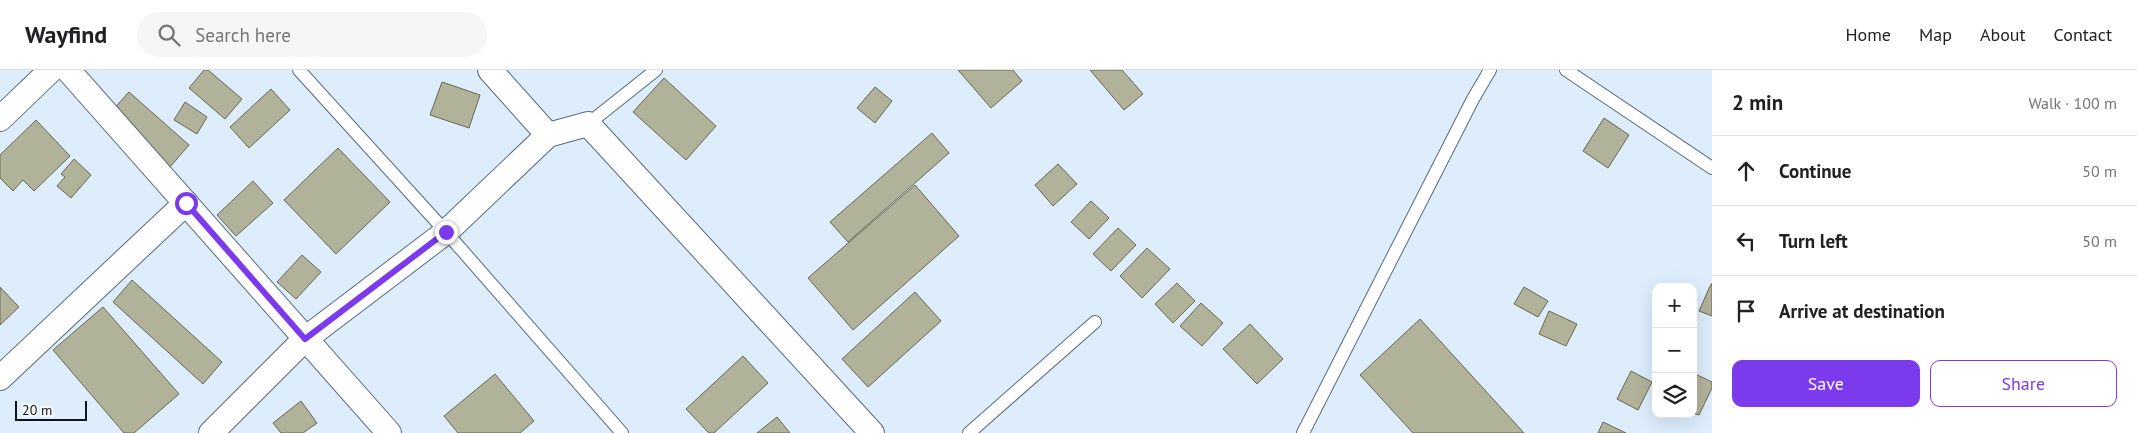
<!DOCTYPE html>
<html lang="en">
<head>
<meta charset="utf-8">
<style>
	body { margin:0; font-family:"PT Sans",sans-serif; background:#f6f6f6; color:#202124 }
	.controls { position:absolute; right:15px; bottom:15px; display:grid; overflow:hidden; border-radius:10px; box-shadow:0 5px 20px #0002 }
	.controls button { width:45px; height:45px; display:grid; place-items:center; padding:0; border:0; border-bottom:1px solid #e0e0e0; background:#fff; color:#202124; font:25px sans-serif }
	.scale { position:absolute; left:15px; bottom:12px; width:72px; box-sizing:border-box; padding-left:5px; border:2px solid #0d151b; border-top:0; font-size:14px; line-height:18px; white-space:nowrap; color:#0d151b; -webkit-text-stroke:4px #f4f9fc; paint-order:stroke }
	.stop { position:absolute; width:15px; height:15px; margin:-11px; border:4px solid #7c3aed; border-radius:50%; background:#fff }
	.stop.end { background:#7c3aed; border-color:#fff; box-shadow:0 1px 5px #0008 }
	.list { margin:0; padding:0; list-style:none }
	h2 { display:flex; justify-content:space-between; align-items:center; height:65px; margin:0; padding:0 20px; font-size:21px }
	h2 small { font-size:16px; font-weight:400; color:#757577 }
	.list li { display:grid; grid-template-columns:32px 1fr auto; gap:15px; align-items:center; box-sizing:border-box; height:70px; padding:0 20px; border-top:1px solid #e0e0e0 }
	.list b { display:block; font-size:19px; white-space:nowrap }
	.list em { font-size:16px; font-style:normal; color:#757577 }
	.actions { display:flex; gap:10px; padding:15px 20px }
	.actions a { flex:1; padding:11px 0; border:1px solid #7c3aed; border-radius:10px; text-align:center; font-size:18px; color:#7c3aed }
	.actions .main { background:#7c3aed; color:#fff }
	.icon { flex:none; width:28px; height:28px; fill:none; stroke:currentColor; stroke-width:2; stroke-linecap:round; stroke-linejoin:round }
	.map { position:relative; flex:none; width:1712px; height:363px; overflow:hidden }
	header { display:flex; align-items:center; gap:30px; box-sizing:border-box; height:70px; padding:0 25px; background:#fff; border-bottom:1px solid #e0e0e0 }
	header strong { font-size:24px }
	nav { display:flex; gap:28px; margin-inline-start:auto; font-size:18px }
	.search { width:350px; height:45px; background:#f6f6f6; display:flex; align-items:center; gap:12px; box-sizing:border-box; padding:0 18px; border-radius:28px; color:#757577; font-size:19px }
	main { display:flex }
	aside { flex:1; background:#fff }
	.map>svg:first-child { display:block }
	.building { fill:#b1b29a; stroke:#676852 }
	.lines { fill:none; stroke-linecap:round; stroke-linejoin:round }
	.service-casing { stroke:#586a7a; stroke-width:14 }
	.minor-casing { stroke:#586a7a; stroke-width:26 }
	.service { stroke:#fff; stroke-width:12 }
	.minor { stroke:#fff; stroke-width:24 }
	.route { stroke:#7c3aed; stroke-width:6 }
</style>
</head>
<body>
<header>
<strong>Wayfind</strong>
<div class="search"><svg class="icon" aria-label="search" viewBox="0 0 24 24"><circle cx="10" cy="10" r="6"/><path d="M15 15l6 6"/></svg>Search here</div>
<nav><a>Home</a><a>Map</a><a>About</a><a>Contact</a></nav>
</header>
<main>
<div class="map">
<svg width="1712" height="363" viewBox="0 0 1712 363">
	<rect width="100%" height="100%" fill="#ddedfc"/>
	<!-- building -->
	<g class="building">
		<path d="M204,0H208L242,29L225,49L189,18Z"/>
		<path d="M958,0H1013L1022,11L991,38Z"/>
		<path d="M1090,0H1122L1143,24L1124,40Z"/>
		<path d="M664,8L716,56L686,90L633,42Z"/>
		<path d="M442,12L480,25L469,58L430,45Z"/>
		<path d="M875,17L892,31L875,53L857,38Z"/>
		<path d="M271,19L290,40L249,78L230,57Z"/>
		<path d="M129,22L189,75L170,97L109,44Z"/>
		<path d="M185,32L207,47L197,64L174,50Z"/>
		<path d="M1604,48L1629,65L1608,98L1583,81Z"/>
		<path d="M36,50L70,86L34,121L23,110L13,121L0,108V85Z"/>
		<path d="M932,63L949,83L848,172L830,152Z"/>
		<path d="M338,78L390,132L336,184L284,130Z"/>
		<path d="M74,89L91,105L71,128L57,116L65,107L61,104Z"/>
		<path d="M1058,94L1077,114L1053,136L1035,115Z"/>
		<path d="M253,111L273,133L236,166L217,145Z"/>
		<path d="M915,115L959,166L853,260L808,208Z"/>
		<path d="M1091,131L1109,148L1089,169L1071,152Z"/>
		<path d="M1118,158L1136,175L1111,201L1093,184Z"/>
		<path d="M1147,178L1170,199L1142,228L1120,206Z"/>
		<path d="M302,185L321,202L296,229L277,212Z"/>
		<path d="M132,210L222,292L203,314L113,232Z"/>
		<path d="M1177,213L1195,231L1173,253L1155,234Z"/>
		<path d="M1711,214H1712V246L1699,241Z"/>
		<path d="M0,217L19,237L0,255Z"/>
		<path d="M1524,217L1548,231L1538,247L1514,234Z"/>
		<path d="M915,222L941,251L868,317L842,289Z"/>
		<path d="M1201,233L1223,253L1202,276L1180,256Z"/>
		<path d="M103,237L179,324L134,363H124L53,280Z"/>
		<path d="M1549,241L1577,254L1566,276L1539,264Z"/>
		<path d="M1420,249L1524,363H1413L1360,305Z"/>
		<path d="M1250,254L1283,289L1257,314L1223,279Z"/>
		<path d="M743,286L768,313L714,363H709L686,339Z"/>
		<path d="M1631,301L1652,312L1638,340L1617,329Z"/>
		<path d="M1693,303L1712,312V318L1699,345L1693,343Z"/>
		<path d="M495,304L534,351L520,363H458L444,346Z"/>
		<path d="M301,331L317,353L303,363H281L273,353Z"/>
		<path d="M777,347L790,363H757Z"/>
		<path d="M1603,352L1626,363H1598Z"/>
	</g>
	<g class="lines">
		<!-- service casing -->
		<g class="service-casing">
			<g id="service">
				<path d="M299,0L446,162L622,363"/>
				<path d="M1566,0L1712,98"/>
				<path d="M588,54L656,0"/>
				<path d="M969,363L1095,252"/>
				<path d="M1303,363L1473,29L1490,0"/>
			</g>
		</g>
		<!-- minor casing -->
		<g class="minor-casing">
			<g id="minor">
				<path d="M68,0L389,363"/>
				<path d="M490,0L548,65"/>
				<path d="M0,49L51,0"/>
				<path d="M0,308L186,133"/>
				<path d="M211,363L305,269L446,162L548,65L588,54L872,363"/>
			</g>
		</g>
		<!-- service -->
		<use href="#service" class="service"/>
		<!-- minor -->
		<use href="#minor" class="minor"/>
	</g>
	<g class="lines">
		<!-- route -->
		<path class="route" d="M186,133L305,269L446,162"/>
	</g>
</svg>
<div class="controls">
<button>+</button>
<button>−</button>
<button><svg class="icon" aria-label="layers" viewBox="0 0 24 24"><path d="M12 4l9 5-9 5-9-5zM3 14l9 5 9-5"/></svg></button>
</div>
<div class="scale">20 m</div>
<div class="stop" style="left:186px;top:133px"></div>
<div class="stop end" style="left:446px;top:162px"></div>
</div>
<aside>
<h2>2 min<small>Walk · 100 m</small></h2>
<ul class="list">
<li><svg class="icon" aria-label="ahead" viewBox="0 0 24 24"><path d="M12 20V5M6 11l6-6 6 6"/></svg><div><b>Continue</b></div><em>50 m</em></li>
<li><svg class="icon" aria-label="left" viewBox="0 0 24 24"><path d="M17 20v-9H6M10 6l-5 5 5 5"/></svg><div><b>Turn left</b></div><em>50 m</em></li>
<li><svg class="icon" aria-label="arrive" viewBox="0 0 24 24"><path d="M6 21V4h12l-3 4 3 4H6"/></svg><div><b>Arrive at destination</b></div></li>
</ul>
<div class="actions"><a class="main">Save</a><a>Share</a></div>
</aside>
</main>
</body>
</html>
